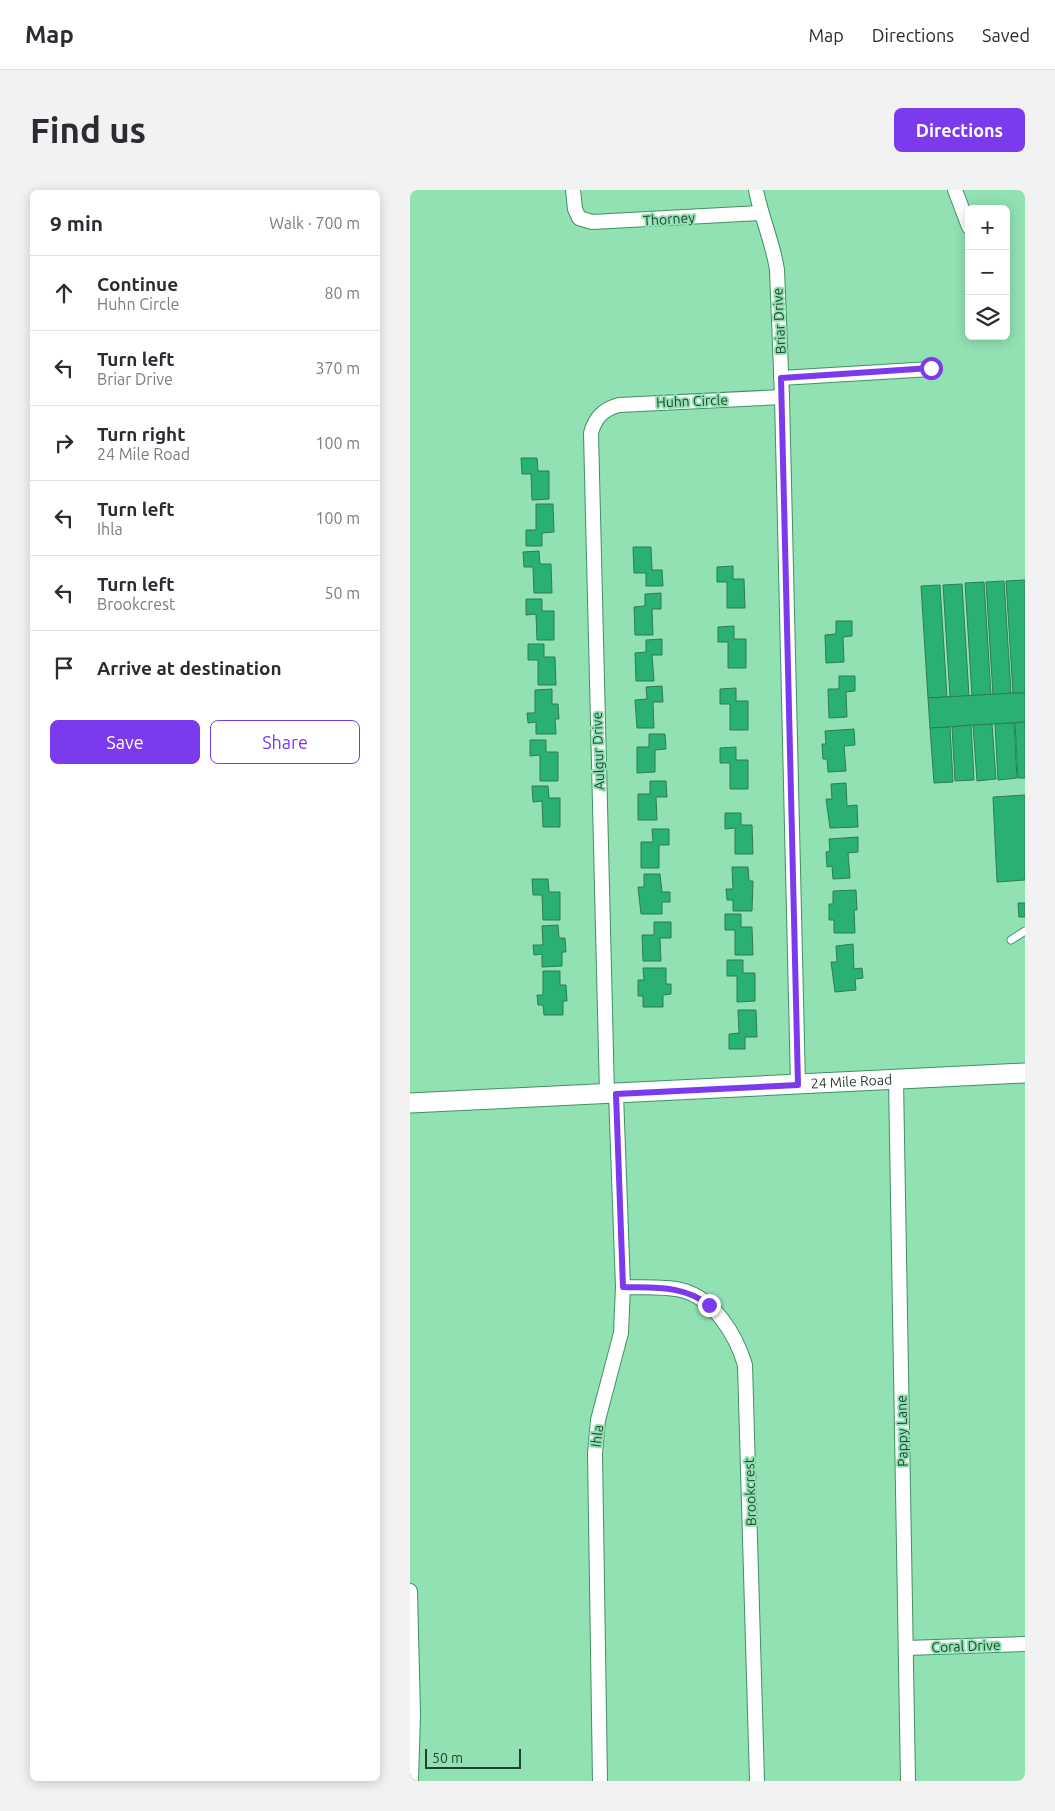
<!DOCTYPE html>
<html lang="en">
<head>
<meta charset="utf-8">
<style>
	body { margin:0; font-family:Ubuntu,sans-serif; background:#f2f2f3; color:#2b2b33 }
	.controls { position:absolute; right:15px; top:15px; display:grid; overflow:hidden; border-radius:8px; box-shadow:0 2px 12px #0003 }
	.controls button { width:45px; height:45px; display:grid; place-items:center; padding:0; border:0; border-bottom:1px solid #e1e1e2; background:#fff; color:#2b2b33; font:25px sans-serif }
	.scale { position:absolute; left:15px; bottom:12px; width:96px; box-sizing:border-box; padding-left:5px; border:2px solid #224331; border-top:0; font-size:14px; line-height:18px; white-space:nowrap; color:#224331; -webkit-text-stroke:4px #92e1b3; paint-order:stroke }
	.stop { position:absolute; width:15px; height:15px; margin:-11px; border:4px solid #7c3aed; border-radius:50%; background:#fff }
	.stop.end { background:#7c3aed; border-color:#fff; box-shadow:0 1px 5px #0008 }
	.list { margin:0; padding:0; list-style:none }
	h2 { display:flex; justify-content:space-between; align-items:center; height:65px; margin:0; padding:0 20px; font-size:21px }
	h2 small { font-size:16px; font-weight:400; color:#7c7c81 }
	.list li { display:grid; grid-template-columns:32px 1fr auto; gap:15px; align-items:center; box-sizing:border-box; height:75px; padding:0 20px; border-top:1px solid #e1e1e2 }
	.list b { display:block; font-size:19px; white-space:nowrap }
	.list p { margin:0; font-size:16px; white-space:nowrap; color:#7c7c81 }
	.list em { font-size:16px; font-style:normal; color:#7c7c81 }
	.actions { display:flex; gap:10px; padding:15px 20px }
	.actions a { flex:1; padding:11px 0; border:1px solid #7c3aed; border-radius:8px; text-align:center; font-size:18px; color:#7c3aed }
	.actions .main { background:#7c3aed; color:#fff }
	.icon { flex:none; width:28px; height:28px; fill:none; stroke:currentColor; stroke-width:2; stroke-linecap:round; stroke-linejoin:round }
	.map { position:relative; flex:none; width:615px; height:1591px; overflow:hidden; border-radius:8px }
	header { display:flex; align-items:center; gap:30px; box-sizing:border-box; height:70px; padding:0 25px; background:#fff; border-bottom:1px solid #e1e1e2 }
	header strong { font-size:24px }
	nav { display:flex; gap:28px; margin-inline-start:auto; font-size:18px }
	.intro { display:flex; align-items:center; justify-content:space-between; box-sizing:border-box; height:120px; padding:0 30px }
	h1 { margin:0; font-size:35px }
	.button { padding:12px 22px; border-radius:8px; background:#7c3aed; color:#fff; font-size:18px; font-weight:700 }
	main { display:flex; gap:30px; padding:0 30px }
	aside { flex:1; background:#fff; border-radius:8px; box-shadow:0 2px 12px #0003 }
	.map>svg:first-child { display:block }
	.building { fill:#2ab072; stroke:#2c7d54 }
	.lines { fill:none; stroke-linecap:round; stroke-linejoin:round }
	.lane-casing { stroke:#419066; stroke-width:9 }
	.street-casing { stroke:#419066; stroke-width:16 }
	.secondary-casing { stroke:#419066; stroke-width:21 }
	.lane { stroke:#fff; stroke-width:7 }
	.street { stroke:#fff; stroke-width:14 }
	.secondary { stroke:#fff; stroke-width:19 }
	.route { stroke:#7c3aed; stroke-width:6 }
	.labels { text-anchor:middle; stroke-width:4; stroke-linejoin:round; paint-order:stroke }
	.street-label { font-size:14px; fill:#224331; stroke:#92e1b3 }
</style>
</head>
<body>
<header>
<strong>Map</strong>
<nav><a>Map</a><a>Directions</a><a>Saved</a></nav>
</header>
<div class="intro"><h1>Find us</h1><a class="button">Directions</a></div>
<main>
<aside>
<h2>9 min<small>Walk · 700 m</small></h2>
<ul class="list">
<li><svg class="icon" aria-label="ahead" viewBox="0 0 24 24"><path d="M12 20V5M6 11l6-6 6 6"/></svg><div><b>Continue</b><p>Huhn Circle</p></div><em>80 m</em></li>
<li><svg class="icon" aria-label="left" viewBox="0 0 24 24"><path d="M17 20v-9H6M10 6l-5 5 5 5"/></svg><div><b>Turn left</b><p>Briar Drive</p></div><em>370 m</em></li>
<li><svg class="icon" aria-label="right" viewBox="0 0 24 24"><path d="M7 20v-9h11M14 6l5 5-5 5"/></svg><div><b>Turn right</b><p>24 Mile Road</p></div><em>100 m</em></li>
<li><svg class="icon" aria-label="left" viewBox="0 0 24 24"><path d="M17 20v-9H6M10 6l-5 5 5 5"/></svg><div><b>Turn left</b><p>Ihla</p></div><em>100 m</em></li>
<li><svg class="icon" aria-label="left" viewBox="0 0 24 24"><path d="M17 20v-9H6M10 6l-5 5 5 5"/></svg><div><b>Turn left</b><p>Brookcrest</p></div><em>50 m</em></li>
<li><svg class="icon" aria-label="arrive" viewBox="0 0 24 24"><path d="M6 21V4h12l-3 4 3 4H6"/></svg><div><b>Arrive at destination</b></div></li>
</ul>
<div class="actions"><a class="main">Save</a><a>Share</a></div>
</aside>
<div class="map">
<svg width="615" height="1591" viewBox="0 0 615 1591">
	<rect width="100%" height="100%" fill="#92e1b3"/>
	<!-- building -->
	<g class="building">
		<path d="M111,268H127L128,281H139V309L122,310L121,284H112Z"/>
		<path d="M126,314H143L144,342L132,343V356H116V340H126Z"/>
		<path d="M223,357H241L242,380H252L253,396H236V383H224Z"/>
		<path d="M129,361L130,374H141L142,403H124L123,377H114L113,362Z"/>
		<path d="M323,376V389H334L335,418H317V392H307V377Z"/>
		<path d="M615,390V503H603L596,391Z"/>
		<path d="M594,391L601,503L583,505L576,392Z"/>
		<path d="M574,392L581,505L562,506L555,393Z"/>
		<path d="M552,394L559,506L540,507L533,395Z"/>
		<path d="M530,395L537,507L518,508L511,396Z"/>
		<path d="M251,403V419H242L243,445H225L224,417L235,416V404Z"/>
		<path d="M116,409H132V421H144V450H127L126,424L116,425Z"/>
		<path d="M426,431H442V446L433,447L434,472L416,473L415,445L426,444Z"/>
		<path d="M324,436V449H336V478H318V452H308V437Z"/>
		<path d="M252,449V465H242L244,491H226L225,463L236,462V450Z"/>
		<path d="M118,454H134V467H145L146,495H128V470H118Z"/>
		<path d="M429,486H445V501L436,502L437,527L419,528L418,499H429Z"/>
		<path d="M252,496L253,512H243L244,538H227L225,510L237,509L236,497Z"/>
		<path d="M326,498V511H338V540H320V514H310V499Z"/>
		<path d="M142,499V514H148L149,529H145L146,544H126V532L118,533L117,523H125V500Z"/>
		<path d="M603,503H615V532L520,538L518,508Z"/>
		<path d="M615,532V588H608L605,533Z"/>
		<path d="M604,533L607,588L588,590L585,534Z"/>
		<path d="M582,534L586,589L567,591L563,535Z"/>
		<path d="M561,535L564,590L545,591L542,537Z"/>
		<path d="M540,537L543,592L524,593L520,538Z"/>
		<path d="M444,539L445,555L434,556L436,581L418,582L417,569H413L412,554H416L415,541Z"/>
		<path d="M239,544H255L256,559L245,560V582L227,583V557H239Z"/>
		<path d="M120,550H136V562H148V591H130V565L120,566Z"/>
		<path d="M326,557V570H338V599H320V573H310V558Z"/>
		<path d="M240,591H256L257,607H246L247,630H228V604H240Z"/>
		<path d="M436,593L437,616L447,615L448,637L420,638L416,609H422L421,594Z"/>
		<path d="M122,596H138L139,608H150V637H133L132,611L123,612Z"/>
		<path d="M615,605V690L587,692L583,607Z"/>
		<path d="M315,623H331V635H342L343,664H325V638L315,639Z"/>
		<path d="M242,639H259V655H249V678H231V652H243Z"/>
		<path d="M448,647V662L438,663L440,688L423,689L422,676L417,677L416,662L420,661L419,649Z"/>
		<path d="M322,677H338L339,691H343L342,721H323V710H317L316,699H323Z"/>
		<path d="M234,684H250L252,702H260V712H252V724H231L228,697H234Z"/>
		<path d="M122,689H138L139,702H150V730H133L132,705H123Z"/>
		<path d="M446,700L447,720H444L445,743H424V730H419V714H423V701Z"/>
		<path d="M608,713H615V727H609Z"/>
		<path d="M315,724H331V737H342L343,765H325V740H315Z"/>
		<path d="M244,732H261V748H250L251,771H233L232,745H244Z"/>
		<path d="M148,735L149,748H155L156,762H152V776L132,777V764L124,765L123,755H133L132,736Z"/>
		<path d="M443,754L444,779L452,778L453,788L445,789L446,800L425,802L421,772H427L426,756Z"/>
		<path d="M317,770H333V783H345V811L327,812V786H317Z"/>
		<path d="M233,778H256V794H261V804L253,805V817H233V806H228V790H234Z"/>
		<path d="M133,781H150V795H156L157,811H153V825H134L133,815H128L127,805H133Z"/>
		<path d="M328,820H346L347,847H335V859H319V844L329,843Z"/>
	</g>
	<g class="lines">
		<!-- lane casing -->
		<g class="lane-casing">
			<path id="lane" d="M601,750L615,741"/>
		</g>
		<!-- street casing -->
		<g class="street-casing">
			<g id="street">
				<path d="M163,0L165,19L169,28L182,32L350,23"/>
				<path d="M346,0C351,27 363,52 367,80L372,207L388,895"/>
				<path d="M545,0L559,37"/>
				<path d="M371,188L521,179"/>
				<path d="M486,890L498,1591"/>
				<path d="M197,904L181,243C185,228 193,219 209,215L372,207"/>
				<path d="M213,1097C232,1098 253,1096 271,1100C304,1108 326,1145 335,1175L347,1591"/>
				<path d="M0,1401L3,1525L1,1591"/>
				<path d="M496,1458L615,1454"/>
				<path d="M190,1591L185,1263L188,1230L211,1143L213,1097L206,904"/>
			</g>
		</g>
		<!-- secondary casing -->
		<g class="secondary-casing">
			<g id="secondary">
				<path id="s1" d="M0,913L615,883"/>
			</g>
		</g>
		<!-- lane -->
		<use href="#lane" class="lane"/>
		<!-- street -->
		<use href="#street" class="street"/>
		<!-- secondary -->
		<use href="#secondary" class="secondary"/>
	</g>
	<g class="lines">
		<!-- route -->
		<path class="route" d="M299,1115C273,1095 245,1098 213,1097L206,904L388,895L371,188L521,178"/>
	</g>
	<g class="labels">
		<!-- street labels -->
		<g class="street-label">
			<text transform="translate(259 29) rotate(-4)" y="5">Thorney</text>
			<text transform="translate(369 131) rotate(-93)" y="5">Briar Drive</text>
			<text transform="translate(282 211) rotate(-2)" y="5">Huhn Circle</text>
			<text transform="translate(188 561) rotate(-92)" y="5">Aulgur Drive</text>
			<text dy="5" stroke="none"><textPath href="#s1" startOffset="442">24 Mile Road</textPath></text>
			<text transform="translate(492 1241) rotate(-91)" y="5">Pappy Lane</text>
			<text transform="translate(187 1246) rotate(-83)" y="5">Ihla</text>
			<text transform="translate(340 1302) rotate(-92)" y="5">Brookcrest</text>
			<text transform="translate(556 1456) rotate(-2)" y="5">Coral Drive</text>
		</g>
	</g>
</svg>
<div class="controls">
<button>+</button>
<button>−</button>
<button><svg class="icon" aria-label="layers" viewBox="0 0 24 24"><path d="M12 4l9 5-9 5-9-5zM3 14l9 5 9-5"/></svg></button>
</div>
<div class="scale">50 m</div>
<div class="stop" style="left:521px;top:178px"></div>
<div class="stop end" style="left:299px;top:1115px"></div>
</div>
</main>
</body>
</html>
